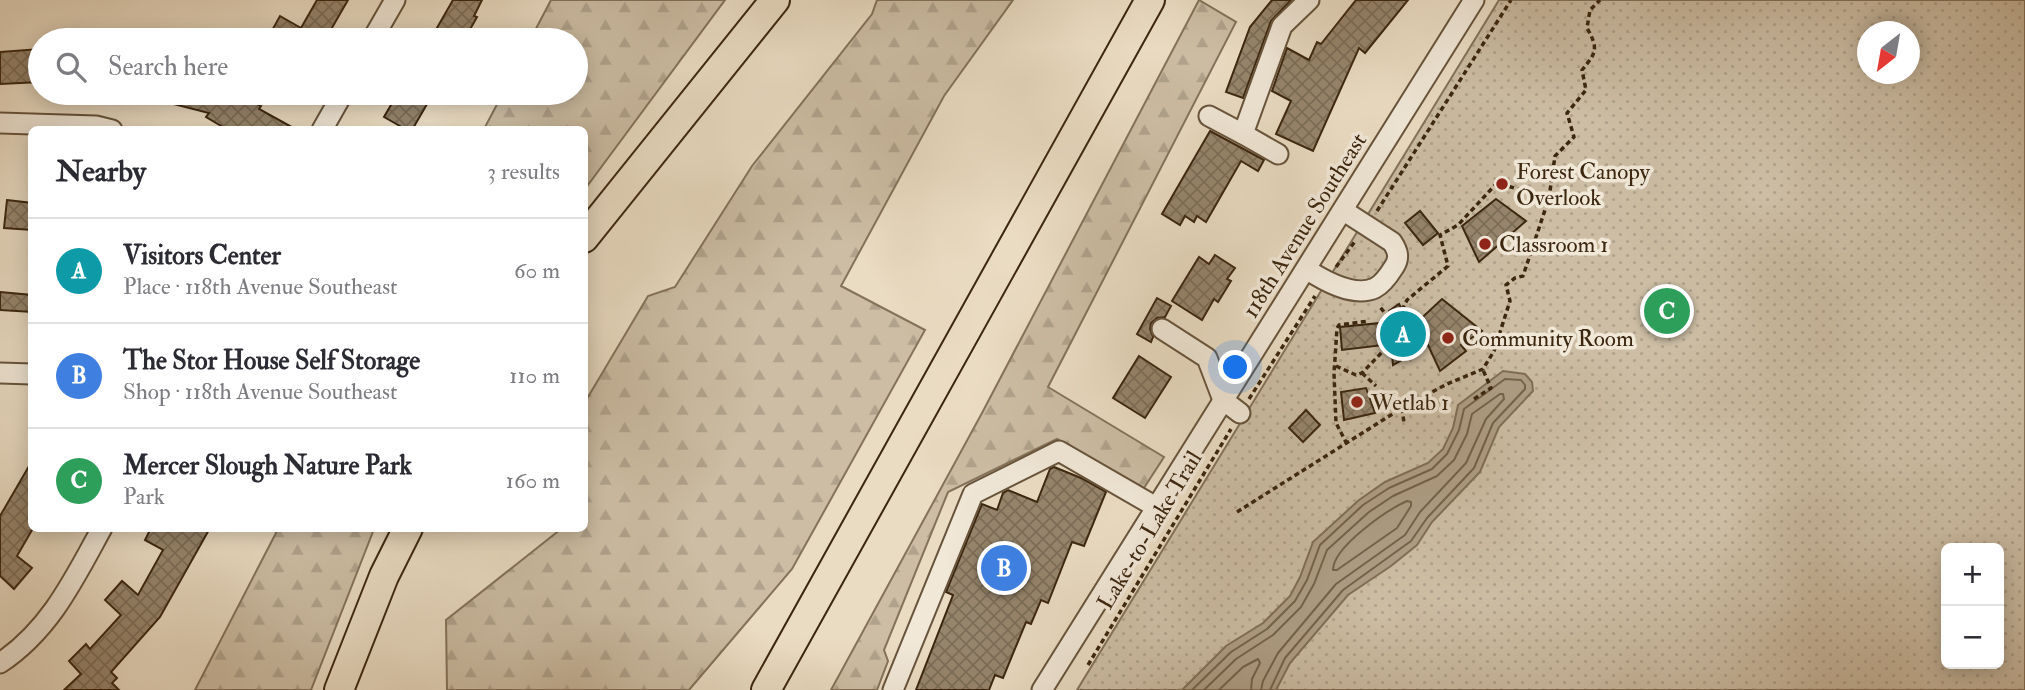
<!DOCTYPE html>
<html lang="en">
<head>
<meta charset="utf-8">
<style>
	body { margin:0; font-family:"IM FELL Double Pica",serif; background:#f2f2f3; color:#2b2b33 }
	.controls { position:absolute; right:21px; bottom:21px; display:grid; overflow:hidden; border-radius:10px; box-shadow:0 4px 18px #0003 }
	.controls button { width:63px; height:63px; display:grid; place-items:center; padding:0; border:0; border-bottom:2px solid #e1e1e2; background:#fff; color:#2b2b33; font:35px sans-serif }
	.compass { position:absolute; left:1857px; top:21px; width:63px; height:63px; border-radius:50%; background:#fff; box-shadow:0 4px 18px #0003; rotate:211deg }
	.you { position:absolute; left:1236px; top:368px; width:24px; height:24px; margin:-18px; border:5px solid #fff; border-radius:50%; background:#1a73e8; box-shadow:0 0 0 10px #1a73e833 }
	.badge { display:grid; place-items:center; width:46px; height:46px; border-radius:50%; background:#111827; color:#fff; font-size:23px; font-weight:700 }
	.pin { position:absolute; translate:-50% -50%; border:4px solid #fff; box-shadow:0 2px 7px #0006 }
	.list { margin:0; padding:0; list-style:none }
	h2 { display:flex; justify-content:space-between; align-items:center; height:91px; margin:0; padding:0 28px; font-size:30px }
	h2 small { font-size:23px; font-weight:400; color:#7c7c81 }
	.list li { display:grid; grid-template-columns:46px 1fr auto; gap:21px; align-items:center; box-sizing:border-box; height:105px; padding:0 28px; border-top:2px solid #e1e1e2 }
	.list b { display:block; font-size:26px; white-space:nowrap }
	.list p { margin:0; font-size:23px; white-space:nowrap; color:#7c7c81 }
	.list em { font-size:23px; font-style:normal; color:#7c7c81 }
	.icon { flex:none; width:38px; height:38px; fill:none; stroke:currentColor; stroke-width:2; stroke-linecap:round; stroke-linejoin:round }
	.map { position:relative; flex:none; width:2025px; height:690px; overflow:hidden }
	.search { position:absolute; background:#fff; box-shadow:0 4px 18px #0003; left:28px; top:28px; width:560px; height:77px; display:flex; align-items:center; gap:18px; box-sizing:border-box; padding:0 24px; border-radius:38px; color:#7c7c81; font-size:26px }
	.panel { position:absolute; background:#fff; box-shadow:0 4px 18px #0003; left:28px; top:126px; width:560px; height:406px; border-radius:10px }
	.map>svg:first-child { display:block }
	.forest { fill:url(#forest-firs); stroke:#84725a; stroke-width:2 }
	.park { fill:url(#park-dots); stroke:#84725a; stroke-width:2; fill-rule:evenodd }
	.water { fill:#ae9e86; stroke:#806e56; stroke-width:2 }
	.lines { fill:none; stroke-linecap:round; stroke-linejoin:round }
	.shore { stroke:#74624a; stroke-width:2 }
	.building { fill:url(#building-cross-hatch); stroke:#3b260f; stroke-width:2 }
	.minor-casing { stroke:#67543c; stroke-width:23 }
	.highway-casing { stroke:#3b260f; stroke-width:32 }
	.path { stroke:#3b260f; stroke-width:3.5; stroke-dasharray:5 3.5; stroke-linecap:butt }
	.minor { stroke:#f1e8d8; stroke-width:19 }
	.highway { stroke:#eadcc3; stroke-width:28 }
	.poi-dot { fill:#8f2418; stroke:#f1e8d8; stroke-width:2.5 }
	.labels { text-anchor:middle; stroke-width:7; stroke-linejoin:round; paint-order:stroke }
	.poi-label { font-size:23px; fill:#3b260f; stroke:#f1e8d8; text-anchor:start }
	.street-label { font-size:23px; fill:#3b260f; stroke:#f1e8d8 }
</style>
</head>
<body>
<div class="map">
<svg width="2025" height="690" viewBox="0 0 2025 690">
	<defs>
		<pattern id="forest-firs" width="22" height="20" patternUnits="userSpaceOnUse" patternTransform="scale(1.75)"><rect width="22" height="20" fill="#ccbda4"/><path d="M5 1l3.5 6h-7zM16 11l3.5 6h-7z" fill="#b0a28c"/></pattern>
		<pattern id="park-dots" width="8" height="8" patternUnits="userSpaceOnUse" patternTransform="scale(1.75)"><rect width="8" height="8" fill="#ccbda4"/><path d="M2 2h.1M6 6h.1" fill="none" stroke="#b0a28c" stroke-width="1.8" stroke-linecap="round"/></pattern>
		<pattern id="building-cross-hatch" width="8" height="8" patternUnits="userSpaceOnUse" patternTransform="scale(1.75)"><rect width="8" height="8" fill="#96856d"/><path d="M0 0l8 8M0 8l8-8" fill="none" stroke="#7c6d58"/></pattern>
	</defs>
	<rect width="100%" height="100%" fill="#eadcc3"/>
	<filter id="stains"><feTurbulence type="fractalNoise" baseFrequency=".00286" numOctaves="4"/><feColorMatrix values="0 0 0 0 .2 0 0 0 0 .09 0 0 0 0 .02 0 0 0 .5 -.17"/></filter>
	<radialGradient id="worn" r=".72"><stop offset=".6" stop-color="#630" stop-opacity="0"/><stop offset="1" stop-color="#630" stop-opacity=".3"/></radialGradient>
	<!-- forest -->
	<g class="forest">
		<path d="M551,0H725L585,189L584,130L484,129L503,93H576V40H530Z"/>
		<path d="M877,0H1013L944,96L841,286L925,330L792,569L689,690H447L446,620L561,529L584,528L585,402L648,296L675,287L752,166L872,14Z"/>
		<path d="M1199,0L1236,22L1048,387L1164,457L1144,488L1057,439L948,492L884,650L888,661L877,690H831L982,413Z"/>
		<path d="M278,529H374L311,690H195Z"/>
	</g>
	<!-- park -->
	<path class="park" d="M1499,0H2025V690H1077ZM1868,32H1910V74H1868ZM1946,548H1999V664H1946Z"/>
	<!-- water -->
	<path class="water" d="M1503,371L1525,374L1532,382L1533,391L1499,427L1480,472L1432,522L1417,545L1391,566L1348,595L1290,663L1276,690H1182L1226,646L1263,623L1290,596L1300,577L1313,542L1359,500L1385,482L1428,463L1443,449L1453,428L1458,405Z"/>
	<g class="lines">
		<!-- shore -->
		<g class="shore">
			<path d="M1407,501L1411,502V506L1397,528L1337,570H1333C1333,547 1387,510 1407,501Z"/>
			<path d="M1192,690L1231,652L1267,629L1295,601L1307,580L1320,545L1363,505L1389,488L1432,469L1447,454L1459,430L1464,409L1505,379L1521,380L1525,385V389L1493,423L1474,468L1427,518L1411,541L1343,590L1285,658L1270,690"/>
			<path d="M1204,690L1236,659L1273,635L1301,607L1314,584L1327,550L1369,512L1393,496L1437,476L1454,460L1467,434L1472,414L1500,394H1503L1504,399L1486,419L1466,463L1420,512L1405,535L1336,584L1278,653L1263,681L1261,690"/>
			<path d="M1219,690L1243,667L1258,659L1260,663L1252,679L1251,690"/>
		</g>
	</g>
	<!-- building -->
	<g class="building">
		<path d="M317,0H348L329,33L321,29L316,36L323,40H281L270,34L280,16L301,28Z"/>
		<path d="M453,0H482L474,16L477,17L464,40H430Z"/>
		<path d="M1272,0H1291L1271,21L1243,98L1226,92L1250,27Z"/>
		<path d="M1356,0H1408L1365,53L1359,48L1313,151L1276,134L1291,101L1272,91L1287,48L1309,60L1317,42L1321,44Z"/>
		<path d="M40,49V82L0,84V52Z"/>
		<path d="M150,93H236L261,106L259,109L297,130H228L206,117L209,113L150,98Z"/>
		<path d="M398,93H419L430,99L412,130H407L384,117Z"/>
		<path d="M1210,131L1264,160L1258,171L1241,161L1206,222L1197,216L1194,222L1185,216L1180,225L1162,214Z"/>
		<path d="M1496,199L1526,221L1479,262L1462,226Z"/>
		<path d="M7,200L32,203V230L4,228Z"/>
		<path d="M1420,211L1438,233L1423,245L1405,223Z"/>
		<path d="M1215,255L1235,268L1227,279L1231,281L1218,302L1214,299L1202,320L1172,301L1199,257L1209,264Z"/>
		<path d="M0,292L32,295V312L0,310Z"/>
		<path d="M1157,298L1171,306L1165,317L1157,318L1151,323L1150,329L1153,337L1151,342L1137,334Z"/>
		<path d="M1442,299L1482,331L1461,345L1466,351L1440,371L1428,345L1393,365L1391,344L1342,350L1340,327L1390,322L1389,311L1399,304L1412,327Z"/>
		<path d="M1139,356L1171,377L1145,418L1113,398Z"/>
		<path d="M1366,388L1375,413L1344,420L1341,392Z"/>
		<path d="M1306,410L1320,425L1303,442L1289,428Z"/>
		<path d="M32,461V530L17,556L32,568L14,589L0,576V516Z"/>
		<path d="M1054,467L1081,478L1106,492L1084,546L1072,542L1048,603L1041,600L1031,624L1026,622L1003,678L995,675L989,690H916L953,595L946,592L982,504L997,510L1003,493L1008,490L1037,502L1050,469Z"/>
		<path d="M151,528H210L160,617L111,672L117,678L112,683L119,690H64L81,674L69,661L86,644L90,649L121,615L105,600L122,581L138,595L163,550L145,540Z"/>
	</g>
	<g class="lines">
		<!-- minor casing -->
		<g class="minor-casing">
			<g id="minor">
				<path d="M372,40L395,0"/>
				<path d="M1209,116L1243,134L1282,26L1309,0"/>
				<path d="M0,123L96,126L112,130"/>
				<path d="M322,130L343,93"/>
				<path d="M1243,134L1278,154"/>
				<path d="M1306,269C1323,280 1353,298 1375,288C1383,284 1389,275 1394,267C1400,258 1398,251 1392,242L1344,211"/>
				<path d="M1162,329L1207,358L1223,400L1240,413"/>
				<path d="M0,373L32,374"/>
				<path d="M0,663C50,630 74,579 102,528"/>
				<path d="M893,690L973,494L1059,451L1156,507"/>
				<path d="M1042,690L1474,0"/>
			</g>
		</g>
		<!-- highway casing -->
		<g class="highway-casing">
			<g id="highway">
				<path d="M584,238L775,0"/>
				<path d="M339,690L384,576L408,528"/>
				<path d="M766,690L1150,0"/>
			</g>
		</g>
		<!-- path -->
		<g class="path">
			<path d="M1377,211L1511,0"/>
			<path d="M1336,267L1356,240"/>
			<path d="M1402,310L1407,300L1448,266L1440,235L1458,225L1497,183L1549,198"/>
			<path d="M1336,366L1356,375L1362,373L1387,347L1390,319L1379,306"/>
			<path d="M1362,373L1376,386"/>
			<path d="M1249,399L1315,296"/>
			<path d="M1474,399L1491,388L1483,370"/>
			<path d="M1402,408L1404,423"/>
			<path d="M1347,444L1336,423L1334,374L1337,328L1339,325L1369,321"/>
			<path d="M1237,512L1402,408L1447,384L1483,369L1494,351L1510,301L1506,285L1515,278L1523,276L1549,198L1555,156L1574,137L1567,113L1586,90L1582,70C1596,53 1599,49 1587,28L1590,10L1600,0"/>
			<path d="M1088,665L1231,429"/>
		</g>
		<!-- minor -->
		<use href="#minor" class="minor"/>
		<!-- highway -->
		<use href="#highway" class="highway"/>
	</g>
	<!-- markers -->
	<g class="poi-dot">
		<circle cx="1502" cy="184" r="7"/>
		<circle cx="1485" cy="244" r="7"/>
		<circle cx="1448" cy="338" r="7"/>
		<circle cx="1357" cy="402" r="7"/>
	</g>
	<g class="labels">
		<!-- poi labels -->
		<g class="poi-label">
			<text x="1516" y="179">Forest Canopy<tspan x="1516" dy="26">Overlook</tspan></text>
			<text x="1499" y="252">Classroom 1</text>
			<text x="1462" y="346">Community Room</text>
			<text x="1371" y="410">Wetlab 1</text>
		</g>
		<!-- street labels -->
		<g class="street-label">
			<text transform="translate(1304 225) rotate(-58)" y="8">118th Avenue Southeast</text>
			<text transform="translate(1149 530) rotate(-59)" y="8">Lake-to-Lake Trail</text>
		</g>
	</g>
	<rect width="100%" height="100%" filter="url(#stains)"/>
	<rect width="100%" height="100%" fill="url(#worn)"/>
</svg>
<div class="controls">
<button>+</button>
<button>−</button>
</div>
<svg class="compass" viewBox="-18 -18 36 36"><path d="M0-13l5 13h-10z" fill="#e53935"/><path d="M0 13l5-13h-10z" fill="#7c7c81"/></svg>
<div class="you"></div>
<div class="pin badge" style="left:1403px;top:334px;background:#0f9aa8">A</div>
<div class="pin badge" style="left:1004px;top:568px;background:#3f7fe0">B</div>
<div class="pin badge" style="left:1667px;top:311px;background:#2e9e5b">C</div>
<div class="search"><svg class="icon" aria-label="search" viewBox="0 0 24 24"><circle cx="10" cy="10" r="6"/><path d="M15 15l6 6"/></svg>Search here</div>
<section class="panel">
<h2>Nearby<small>3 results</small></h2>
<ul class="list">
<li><span class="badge" style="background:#0f9aa8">A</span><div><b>Visitors Center</b><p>Place · 118th Avenue Southeast</p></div><em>60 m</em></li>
<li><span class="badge" style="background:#3f7fe0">B</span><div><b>The Stor House Self Storage</b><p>Shop · 118th Avenue Southeast</p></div><em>110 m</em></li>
<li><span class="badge" style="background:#2e9e5b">C</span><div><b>Mercer Slough Nature Park</b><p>Park</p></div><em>160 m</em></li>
</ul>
</section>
</div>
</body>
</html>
